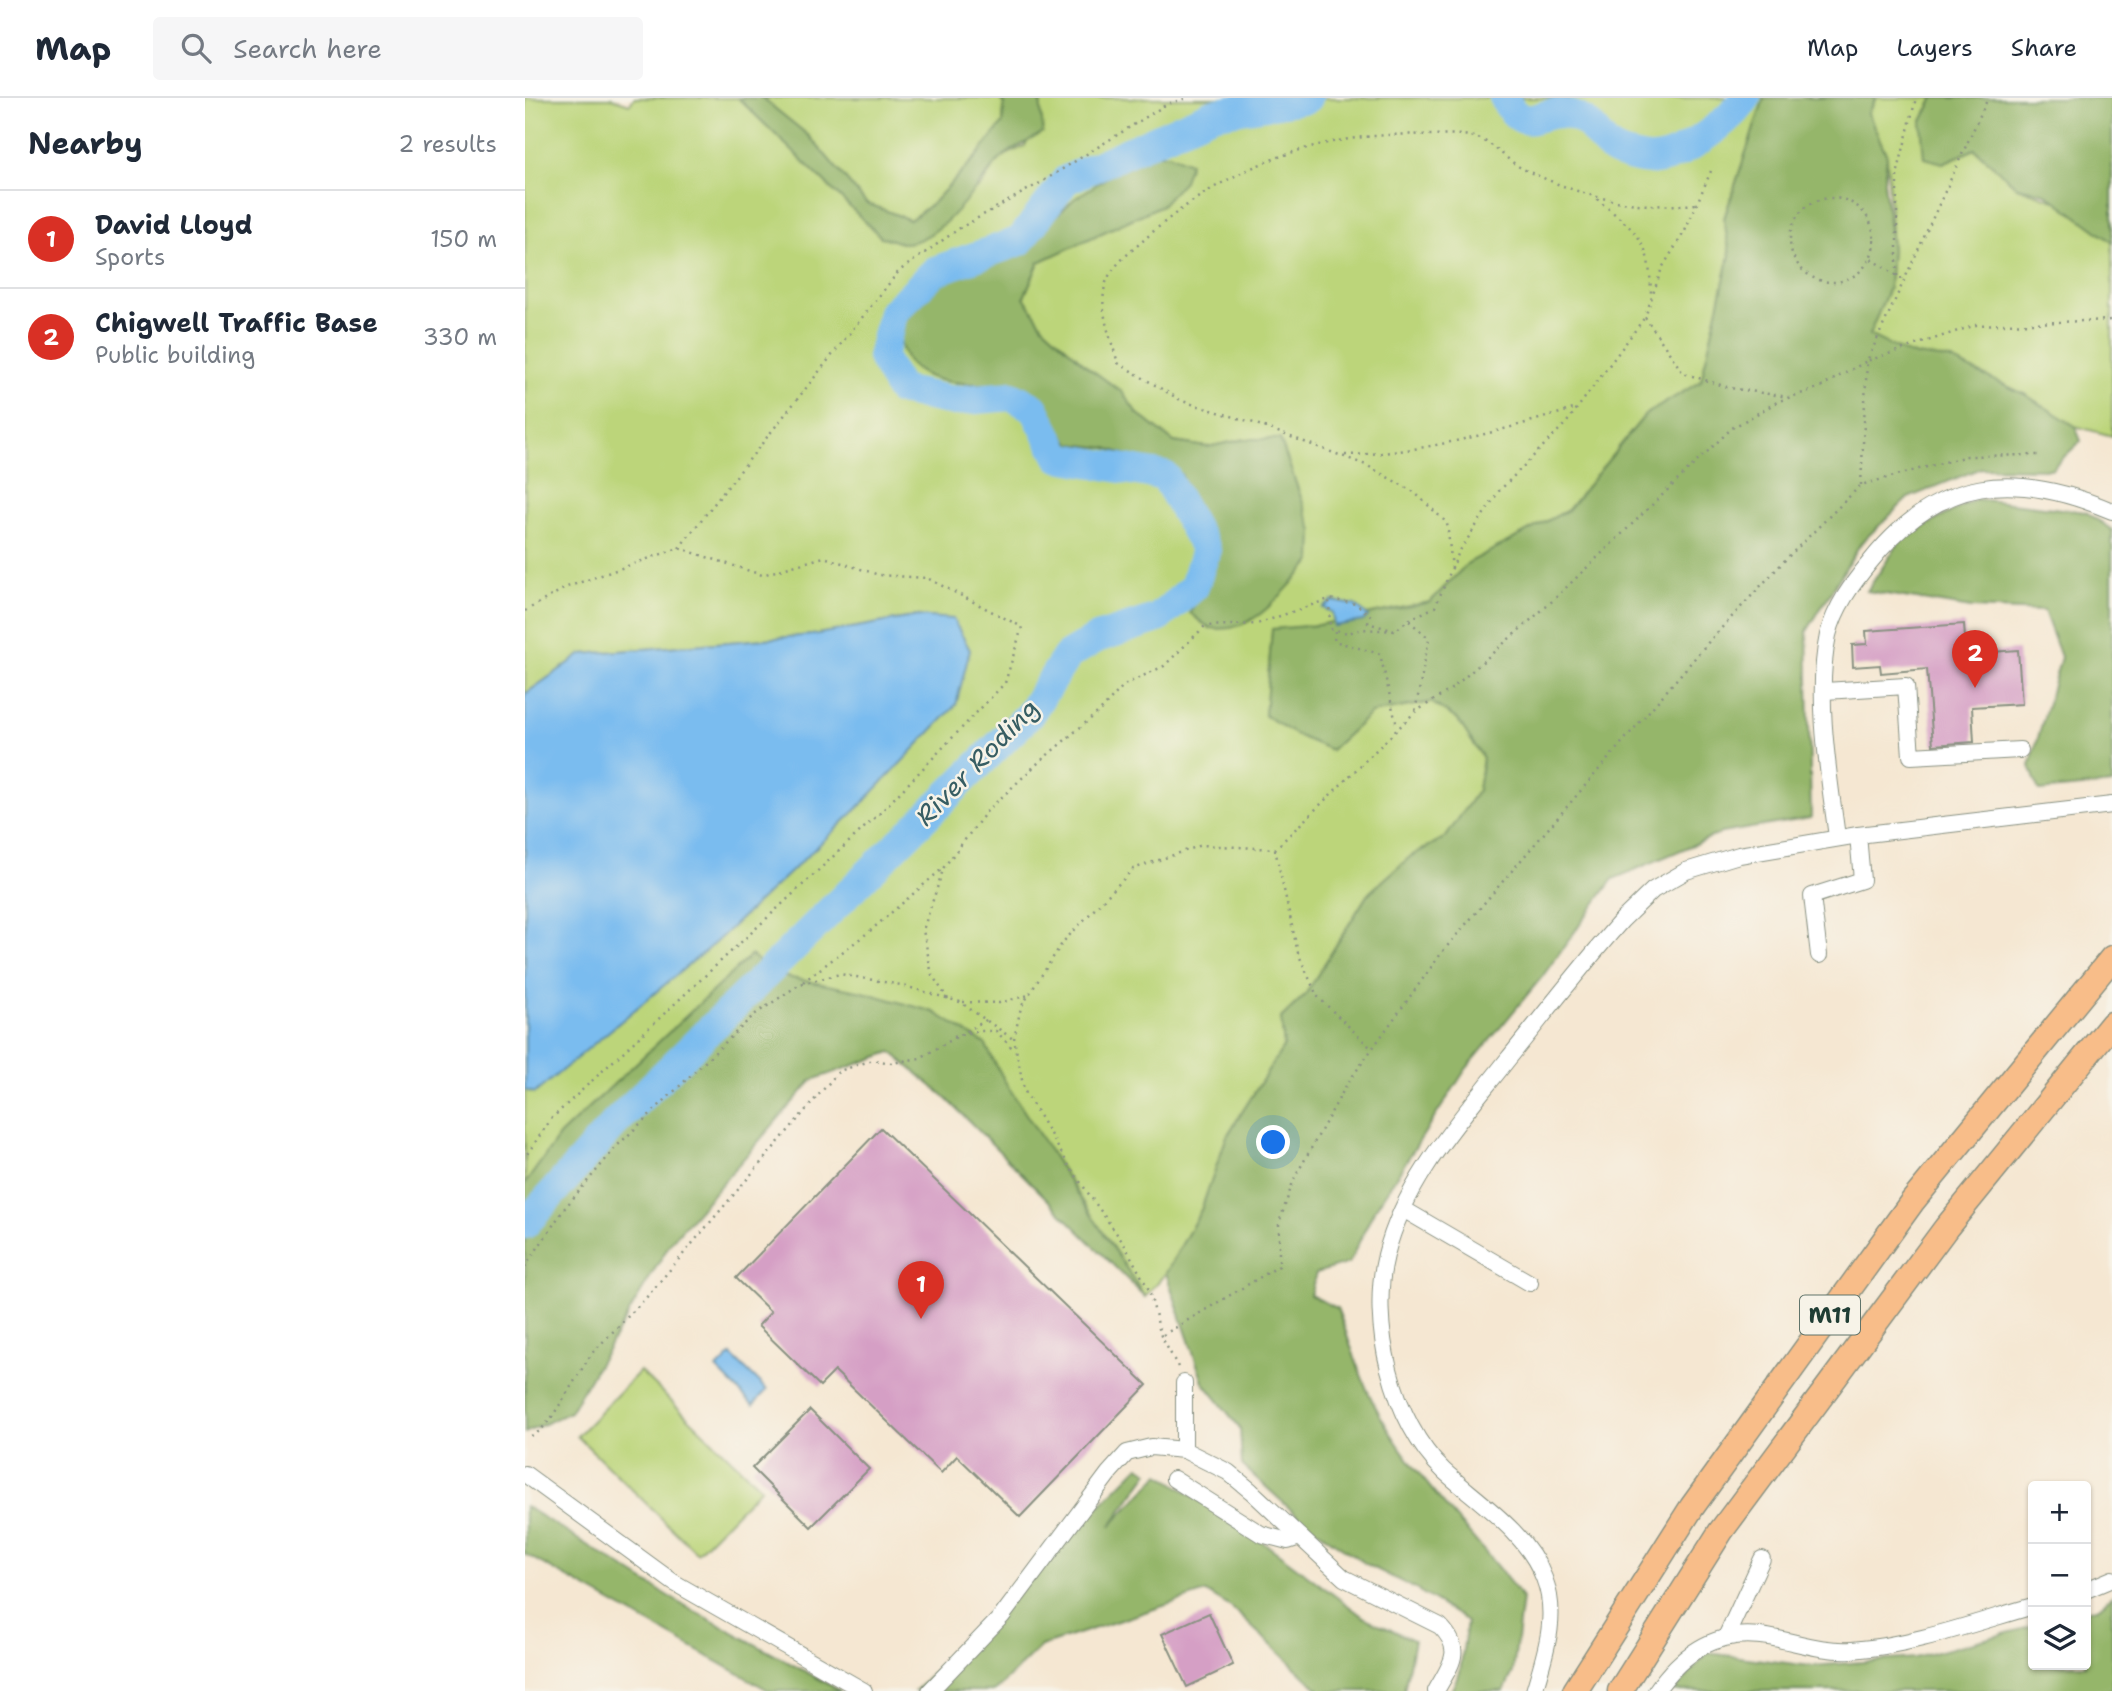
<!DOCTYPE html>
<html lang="en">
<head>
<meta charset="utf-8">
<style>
	body { margin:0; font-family:"Shantell Sans",sans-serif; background:#f6f6f7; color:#1f2937 }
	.controls { position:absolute; right:21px; bottom:21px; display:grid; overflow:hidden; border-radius:7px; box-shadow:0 2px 5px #0004 }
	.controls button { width:63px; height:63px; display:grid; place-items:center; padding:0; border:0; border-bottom:2px solid #e0e1e3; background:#fff; color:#1f2937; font:35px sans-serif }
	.you { position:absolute; left:749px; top:1045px; width:24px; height:24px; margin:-18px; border:5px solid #fff; border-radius:50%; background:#1a73e8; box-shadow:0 0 0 10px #1a73e833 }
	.badge { display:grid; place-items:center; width:46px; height:46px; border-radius:50%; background:#d93025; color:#fff; font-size:23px; font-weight:700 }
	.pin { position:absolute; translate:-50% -58px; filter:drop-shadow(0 2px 4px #0008) }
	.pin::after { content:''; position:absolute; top:37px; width:24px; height:21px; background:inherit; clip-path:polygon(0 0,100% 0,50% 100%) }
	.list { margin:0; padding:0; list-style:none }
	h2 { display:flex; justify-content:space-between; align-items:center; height:91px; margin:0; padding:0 28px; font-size:30px }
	h2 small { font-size:23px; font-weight:400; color:#747a83 }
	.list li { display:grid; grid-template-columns:46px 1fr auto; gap:21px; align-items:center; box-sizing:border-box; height:98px; padding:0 28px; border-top:2px solid #e0e1e3 }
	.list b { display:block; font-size:26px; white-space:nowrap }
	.list p { margin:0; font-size:23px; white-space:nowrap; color:#747a83 }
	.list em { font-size:23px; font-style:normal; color:#747a83 }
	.icon { flex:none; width:38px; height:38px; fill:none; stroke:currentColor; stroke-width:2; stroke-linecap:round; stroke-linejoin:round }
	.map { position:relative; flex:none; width:1587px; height:1593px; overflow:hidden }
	header { display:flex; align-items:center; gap:42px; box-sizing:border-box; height:98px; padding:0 35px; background:#fff; border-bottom:2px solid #e0e1e3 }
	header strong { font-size:33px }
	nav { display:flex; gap:38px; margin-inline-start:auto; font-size:24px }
	.search { width:490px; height:63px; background:#f6f6f7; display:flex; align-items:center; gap:18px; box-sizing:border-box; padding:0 24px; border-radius:7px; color:#747a83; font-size:26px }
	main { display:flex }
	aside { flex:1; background:#fff }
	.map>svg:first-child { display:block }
	.green { fill:#bcd57a; stroke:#6e8957; stroke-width:2; fill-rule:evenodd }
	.forest { fill:#95b66a; stroke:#5a7a4f; stroke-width:2 }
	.water { fill:#7abcef; stroke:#4c7c92; stroke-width:2 }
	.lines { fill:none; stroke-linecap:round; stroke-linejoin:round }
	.stream { stroke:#7abcef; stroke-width:5 }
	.river { stroke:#7abcef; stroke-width:30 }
	.building { fill:#d59fc5 }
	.minor-casing { stroke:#8a9283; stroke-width:18 }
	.highway-casing { stroke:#8a9283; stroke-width:27 }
	.path { stroke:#8a9283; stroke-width:2.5; stroke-dasharray:2 5; stroke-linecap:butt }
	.minor { stroke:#fff; stroke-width:16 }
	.highway { stroke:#f8bd89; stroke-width:24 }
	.labels { text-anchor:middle; stroke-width:5; stroke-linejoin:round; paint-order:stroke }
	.shield { fill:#f7f3e8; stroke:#60746a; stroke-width:2 }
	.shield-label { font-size:23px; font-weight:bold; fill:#1f3d34 }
	.water-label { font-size:26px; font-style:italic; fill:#365d63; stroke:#f7f3e8 }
</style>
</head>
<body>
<header>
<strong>Map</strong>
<div class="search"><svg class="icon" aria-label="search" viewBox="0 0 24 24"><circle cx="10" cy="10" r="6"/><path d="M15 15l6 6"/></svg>Search here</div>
<nav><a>Map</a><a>Layers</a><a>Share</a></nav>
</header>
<main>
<aside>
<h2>Nearby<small>2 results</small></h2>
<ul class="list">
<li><span class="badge">1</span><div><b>David Lloyd</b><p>Sports</p></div><em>150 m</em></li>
<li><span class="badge">2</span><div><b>Chigwell Traffic Base</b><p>Public building</p></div><em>330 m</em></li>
</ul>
</aside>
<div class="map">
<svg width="1587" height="1593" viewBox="0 0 1587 1593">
	<rect width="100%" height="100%" fill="#f7f3e8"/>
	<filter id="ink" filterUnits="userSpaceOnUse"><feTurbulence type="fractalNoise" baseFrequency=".0143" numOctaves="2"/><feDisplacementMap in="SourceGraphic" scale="14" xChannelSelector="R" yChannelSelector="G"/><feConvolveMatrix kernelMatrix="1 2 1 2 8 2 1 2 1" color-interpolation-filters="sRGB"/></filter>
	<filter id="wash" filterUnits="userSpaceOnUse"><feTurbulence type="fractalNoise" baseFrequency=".00686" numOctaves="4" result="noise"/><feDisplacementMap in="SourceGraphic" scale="28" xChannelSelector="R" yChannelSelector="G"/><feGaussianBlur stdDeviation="1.57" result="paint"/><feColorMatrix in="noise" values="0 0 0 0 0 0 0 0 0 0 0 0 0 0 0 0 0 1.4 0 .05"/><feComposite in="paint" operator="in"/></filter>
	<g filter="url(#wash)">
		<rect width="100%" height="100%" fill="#f5e7d2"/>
		<!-- green -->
		<g class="green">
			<path d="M0,0H86L105,6L109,0H213L356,139L455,89L475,60L500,48L517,2L515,0H1239L1199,120L1205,157L1176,284L1120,317L1043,412L943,465L905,504L793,527L747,532L740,618L806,652L846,615L906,604L933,622L958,660L953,692L921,739L886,758L843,796L780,897L756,920L759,948L702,1038L676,1112L641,1175L620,1199L485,992L261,879L251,877L226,857L35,1037L0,1086V992L10,995L393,518L287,537L57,556L0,596ZM637,107L514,164L499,199L518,228L564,270L597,294L612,315L649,344L682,349L721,341H755L788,433L685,530L688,450L656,376L582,350L546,346C536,335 515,301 504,296C467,278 414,296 385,266C378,259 375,240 372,231L394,210L459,164Z"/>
			<path d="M237,0H474L479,6L478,25L450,60L408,105L385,122L341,105L284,38Z"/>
			<path d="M1351,0H1409L1396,25L1418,65L1450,51L1492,89L1532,103L1587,144V338L1550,328L1499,296L1389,263L1344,237L1364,190L1367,151L1362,58L1343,15Z"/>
			<path d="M115,1273L236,1390L172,1455L52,1338Z"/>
		</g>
		<!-- forest -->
		<g class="forest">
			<path d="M213,0H237L284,38L341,105L385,122L408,105L450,60L478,25L479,6L474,0H515L518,34C506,43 481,53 473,63C451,88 415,146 377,145C371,144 363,140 356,139Z"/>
			<path d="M1239,0H1350L1343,15L1362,58L1359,83L1367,151L1364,190L1344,237L1383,256L1424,261L1499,296L1550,328L1556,343L1526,371L1456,370L1383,400L1336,445L1282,533L1286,720L1196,735L1088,781L1017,879L941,971L849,1113L824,1165L791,1175L785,1197L812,1210C824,1239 832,1272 846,1300C883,1376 947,1433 997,1500L988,1574L979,1593H926L935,1574L942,1523L889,1490L841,1466L809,1444L774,1419L717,1367L715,1330L678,1284L641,1175L676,1112L702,1038L759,948L756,920L780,897L843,796L886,758L921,739L953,692L958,660L933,622L906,604L846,615L806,652L771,637L740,617L747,531L793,527L905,504L943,465L1043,412L1120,317L1176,283L1205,157L1199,121Z"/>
			<path d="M1409,0H1587V144L1520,95L1492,89L1450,51L1418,65L1399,60L1396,25Z"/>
			<path d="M618,56H644L665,65L659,83L637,107L514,164L499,199L518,228L564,270L597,294L612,315L649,344L682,349L721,341H755L788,433L787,463C761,490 729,538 687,530C680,529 672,520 665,515L681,486L688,450L656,376L582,350L546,346C536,335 515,301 504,296C467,278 414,296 385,266C378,259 375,241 371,231L418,184L459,164L494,154L549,101Z"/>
			<path d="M1451,401L1561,414L1587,432V686L1514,693L1505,668L1536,559L1519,513L1446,510L1342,493L1377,440Z"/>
			<path d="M226,857L251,877L338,894L409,914L460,946L482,987L620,1199L419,998L366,954L287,982L146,1144L45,1314L0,1335V1086L35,1037Z"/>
			<path d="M614,1368L624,1374L585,1428L635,1376L746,1450L840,1520L889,1542L879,1593H795L707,1510L681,1494L516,1548L470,1593H390Z"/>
			<path d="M0,1408L156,1506L316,1593H245L0,1456Z"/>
			<path d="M1587,1498V1593H1149L1183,1555L1286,1568L1390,1560L1508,1528V1567H1561V1513L1574,1509Z"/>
		</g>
		<!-- water -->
		<g class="water">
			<path d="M807,503L830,507L843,518L838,523L809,528L807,514L798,510Z"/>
			<path d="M393,518L428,521L445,552L431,607L333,710L191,844L10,995L0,992V596L57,556L287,537Z"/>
			<path d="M206,1257L242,1292L228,1307L192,1271Z"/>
		</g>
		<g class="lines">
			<!-- stream -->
			<path class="stream" d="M1208,0L1215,9"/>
			<!-- river -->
			<g class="river">
				<path d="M979,0C1001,41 1013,10 1042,16C1071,23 1070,41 1088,52C1096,57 1120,63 1129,62C1156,61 1206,21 1221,0"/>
				<path d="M0,1126L89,1026L504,617L542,558L572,540L633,520L669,489L681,452L640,378L534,359L509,310L487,298L428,303L375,292L357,259L368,214L410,173L495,143L541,82L687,16L783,0"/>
			</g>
		</g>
		<g id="blocks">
			<!-- building -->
			<g class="building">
				<path d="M1439,526L1441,556L1493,552L1497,606L1447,609L1449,644L1408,647L1402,571L1356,575L1355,567L1328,569L1327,547L1342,546L1341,533Z"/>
				<path d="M356,1030L622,1287L495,1419L432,1358L416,1375L310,1273L295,1288L233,1228L246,1214L211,1180Z"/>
				<path d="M285,1312L344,1371L286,1429L227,1370Z"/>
				<path d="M684,1515L708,1567L662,1589L637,1536Z"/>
			</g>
		</g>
	</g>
	<g filter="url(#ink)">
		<use href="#blocks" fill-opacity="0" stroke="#8a9283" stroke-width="2"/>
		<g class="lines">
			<!-- minor casing -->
			<g class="minor-casing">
				<g id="minor">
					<path d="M1300,593L1381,588L1386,658L1495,652"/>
					<path d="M1312,739C1304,678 1290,598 1303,537C1310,509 1327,486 1345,464C1414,377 1490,372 1587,413"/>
					<path d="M1294,857L1287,798L1337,782L1333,737"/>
					<path d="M878,1111L1005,1185"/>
					<path d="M659,1285V1352"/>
					<path d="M0,1376L148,1484L339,1593"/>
					<path d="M649,1381L736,1436L763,1443L775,1439"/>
					<path d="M1561,1492L1587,1481"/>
					<path d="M1201,1539L1237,1461"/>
					<path d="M405,1593L477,1518L584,1375L602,1355L626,1349L659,1352L703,1374L726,1393L819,1480L915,1528C940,1553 925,1567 911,1593"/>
					<path d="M1009,1593C1020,1556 1034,1518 1019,1480C1002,1434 953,1404 919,1373C867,1324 844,1224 861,1157C880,1081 936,1021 983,961C1021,914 1057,867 1097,822L1128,792L1161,773L1214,757L1333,737L1587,707"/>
					<path d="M1131,1593C1158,1554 1193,1530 1243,1539C1271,1544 1299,1554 1327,1552C1386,1548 1452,1524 1508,1508"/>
				</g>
			</g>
			<!-- highway casing -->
			<g class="highway-casing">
				<g id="highway">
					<path d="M1050,1593L1167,1409L1387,1104L1587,860"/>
					<path d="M1095,1593L1196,1433L1421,1130L1587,926"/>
				</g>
			</g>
			<!-- path -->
			<g class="path">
				<path d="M1186,73L1160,133L1137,170L1120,219L1158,275L1205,290L1263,299"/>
				<circle cx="1307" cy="142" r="42"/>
				<path d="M1072,101C1115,138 1125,139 1126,199"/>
				<path d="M1346,161L1378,182"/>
				<path d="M1372,178V77L1391,0"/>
				<path d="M820,357C899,356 977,332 1052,310"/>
				<path d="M1336,387L1342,263L1451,227L1587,222"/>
				<path d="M154,450L374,173L435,130L515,85L642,6L662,0"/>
				<path d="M927,470L922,425L889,394L841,367L726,324L657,303L593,265C586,241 574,214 580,188C585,168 607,153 621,140C699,69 796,32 902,37C916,37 935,35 949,39C967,43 982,63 998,71C1058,99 1105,112 1172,106"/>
				<path d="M0,513L42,489L154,450L237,477L299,459L354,477L402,480L497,529L480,585L355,715L27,1020L0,1059"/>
				<path d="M884,523L904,540L890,614"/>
				<path d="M810,533L809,543L855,556L872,629"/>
				<path d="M870,533L843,525L845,517L831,506L804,501L805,531L823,535L837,531L870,533L883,522L910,509L934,454L974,393L1042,324L1120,219"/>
				<path d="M750,751L773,855L792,898L847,951"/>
				<path d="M278,884L345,833L417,771"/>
				<path d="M423,901L407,877L398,832L419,769L462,713L513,665L577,611L599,587L639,568L680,528L732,526L804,501"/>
				<path d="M438,904L474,905L504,897"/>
				<path d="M429,939L451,933H471L490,953"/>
				<path d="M0,1169L39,1111L93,1047L229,917L275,886L315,876L376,887L435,904L488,941"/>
				<path d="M638,1237L754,1168V1125L769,1081L822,986L847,951L918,853L1187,540L1262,460L1336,387L1442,358L1513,357"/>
				<path d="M653,1269L636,1238L624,1192L599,1146L544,1068L499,992L489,941L496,909L538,844L608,771L677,747L750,751L890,614L925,592L1023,507L1207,330L1254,303L1293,290L1342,263L1463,0"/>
				<path d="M6,1338L15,1333L27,1319L67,1255L120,1201L314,973L348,962L367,965L395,960L463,921"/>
			</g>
			<!-- minor -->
			<use href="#minor" class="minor"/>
			<!-- highway -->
			<use href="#highway" class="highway"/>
		</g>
	</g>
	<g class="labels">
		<!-- shield labels -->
		<rect class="shield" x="1275" y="1197.5" width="60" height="39" rx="5"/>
		<g class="shield-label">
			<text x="1305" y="1225">M11</text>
		</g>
		<!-- water labels -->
		<g class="water-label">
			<text transform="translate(452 664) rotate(-46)" y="9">River Roding</text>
		</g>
	</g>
</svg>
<div class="controls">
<button>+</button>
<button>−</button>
<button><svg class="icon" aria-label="layers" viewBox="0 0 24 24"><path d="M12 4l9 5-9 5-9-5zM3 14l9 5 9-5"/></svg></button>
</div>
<div class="you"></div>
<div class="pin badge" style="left:396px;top:1221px">1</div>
<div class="pin badge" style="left:1450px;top:590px">2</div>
</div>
</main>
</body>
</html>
